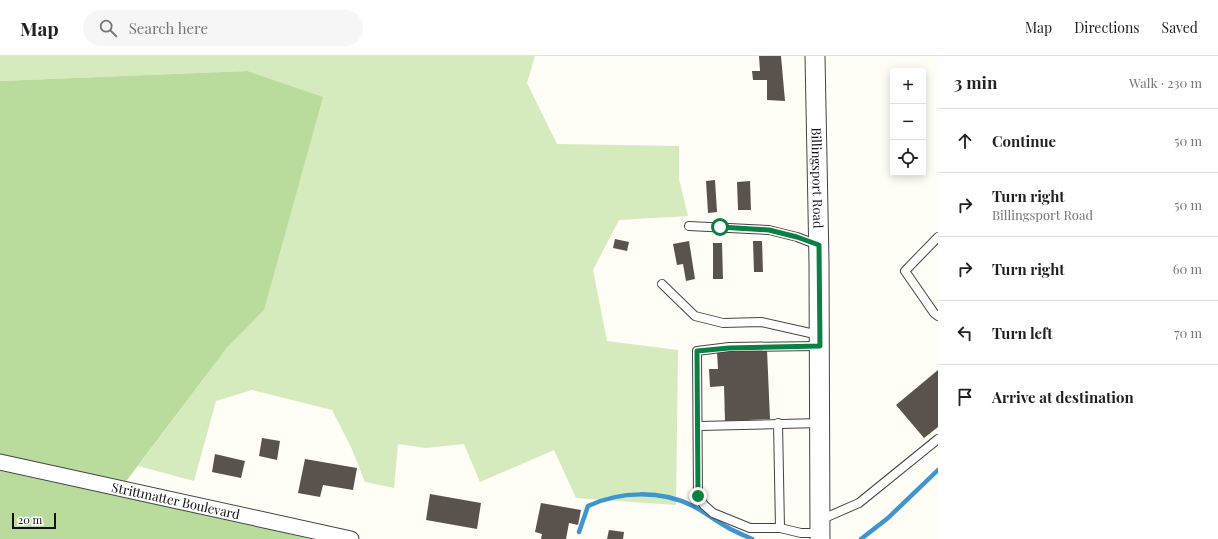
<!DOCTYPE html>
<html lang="en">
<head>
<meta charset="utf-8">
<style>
	body { margin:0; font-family:"Playfair Display",serif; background:#f6f6f6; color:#202124 }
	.controls { position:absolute; right:12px; top:12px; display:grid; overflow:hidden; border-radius:4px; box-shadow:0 2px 10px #0003 }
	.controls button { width:36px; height:36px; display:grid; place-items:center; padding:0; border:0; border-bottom:1px solid #e0e0e0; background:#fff; color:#202124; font:20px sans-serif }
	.scale { position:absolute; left:12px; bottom:10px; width:44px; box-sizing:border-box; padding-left:4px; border:2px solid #111; border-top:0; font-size:11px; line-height:14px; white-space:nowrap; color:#111; -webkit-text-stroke:3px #fff; paint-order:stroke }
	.stop { position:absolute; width:12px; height:12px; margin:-9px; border:3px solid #0b8043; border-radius:50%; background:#fff }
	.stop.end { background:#0b8043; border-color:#fff; box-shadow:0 1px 4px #0008 }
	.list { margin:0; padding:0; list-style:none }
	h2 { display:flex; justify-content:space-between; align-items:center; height:52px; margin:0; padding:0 16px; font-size:17px }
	h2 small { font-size:13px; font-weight:400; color:#757577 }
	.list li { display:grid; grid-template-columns:26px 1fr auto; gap:12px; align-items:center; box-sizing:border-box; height:64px; padding:0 16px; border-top:1px solid #e0e0e0 }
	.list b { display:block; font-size:15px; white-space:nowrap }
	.list p { margin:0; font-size:13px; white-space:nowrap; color:#757577 }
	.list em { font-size:13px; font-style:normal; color:#757577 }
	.icon { flex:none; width:22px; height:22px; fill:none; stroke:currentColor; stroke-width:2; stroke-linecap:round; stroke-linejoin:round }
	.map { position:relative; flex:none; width:938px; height:483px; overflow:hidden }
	header { display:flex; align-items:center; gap:24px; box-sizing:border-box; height:56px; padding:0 20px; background:#fff; border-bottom:1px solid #e0e0e0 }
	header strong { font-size:19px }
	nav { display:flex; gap:22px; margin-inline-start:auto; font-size:14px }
	.search { width:280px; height:36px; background:#f6f6f6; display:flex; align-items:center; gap:10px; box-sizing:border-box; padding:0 14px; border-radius:22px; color:#757577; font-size:15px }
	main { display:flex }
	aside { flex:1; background:#fff }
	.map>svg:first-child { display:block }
	.green { fill:#d5ebbd }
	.forest { fill:#b9dc9c }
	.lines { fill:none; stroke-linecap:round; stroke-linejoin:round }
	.stream { stroke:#3f96cf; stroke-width:4.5 }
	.building { fill:#5a524d }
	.service-casing { stroke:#444; stroke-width:10 }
	.minor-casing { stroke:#444; stroke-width:17 }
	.tertiary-casing { stroke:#444; stroke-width:21 }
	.service { stroke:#fff; stroke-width:8 }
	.minor { stroke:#fff; stroke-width:15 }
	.tertiary { stroke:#fff; stroke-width:19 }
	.route { stroke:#0b8043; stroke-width:5 }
	.labels { text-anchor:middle; stroke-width:4; stroke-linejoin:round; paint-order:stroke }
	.street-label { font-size:13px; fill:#111; stroke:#fff }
</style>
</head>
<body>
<header>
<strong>Map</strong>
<div class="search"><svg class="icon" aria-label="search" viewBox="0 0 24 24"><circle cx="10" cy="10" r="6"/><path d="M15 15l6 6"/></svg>Search here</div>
<nav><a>Map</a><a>Directions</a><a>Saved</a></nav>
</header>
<main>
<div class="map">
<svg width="938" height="483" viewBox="0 0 938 483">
	<rect width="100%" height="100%" fill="#fffdf5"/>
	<!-- green -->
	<path class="green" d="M0,0H535L527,27L557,88L679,90V123L688,160L619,164L593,214L607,285L678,294L676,449L576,442L554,394L480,426L464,388L426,392L398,388L394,432L365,426L351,391L332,354L252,334L216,345L194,425L138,410L226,293L264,254L247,15L0,25Z"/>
	<!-- forest -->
	<path class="forest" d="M247,15L323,41L264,254L226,293L118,436L310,483H0V25Z"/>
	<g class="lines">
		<!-- stream -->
		<g class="stream">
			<path d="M579,476L588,450C620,435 661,434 693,450C705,456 715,465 727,471C735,476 744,479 752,483"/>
			<path d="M861,483L888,462L938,414"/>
		</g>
	</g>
	<!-- building -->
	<g class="building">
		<path d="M759,0H781L785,45L767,44V24H753L752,15H760Z"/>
		<path d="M715,124L717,156L708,157L706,125Z"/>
		<path d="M750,125L751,154H738L737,126Z"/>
		<path d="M615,183L629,186L627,195L613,192Z"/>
		<path d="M689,185L695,223L686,225L683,208L677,209L673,188Z"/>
		<path d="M753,185H762L763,216H754Z"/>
		<path d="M713,187H722L723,223H713Z"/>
		<path d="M767,294L770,363L725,365L724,330L710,331L709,313H718L717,296Z"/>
		<path d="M938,314V371L924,382L896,349Z"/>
		<path d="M262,382L280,385L277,404L259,400Z"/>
		<path d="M215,398L245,405L241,422L212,416Z"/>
		<path d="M305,403L357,412L353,434L323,429L320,441L298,437Z"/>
		<path d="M430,438L481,447L477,473L426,464Z"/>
		<path d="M541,447L581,454L578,469L569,467L566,483H541L542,478L535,476Z"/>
		<path d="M609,474L624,476L623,483H607Z"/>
	</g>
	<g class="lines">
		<!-- service casing -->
		<g class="service-casing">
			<g id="service">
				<path d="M689,170L769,174L797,181L818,189"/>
				<path d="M938,181L905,215L934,257L938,260"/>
				<path d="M662,228L695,260L723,267L761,266L819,279"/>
				<path d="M819,290L729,291L697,295L698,440L704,449L713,457L750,472H780L801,477H820"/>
				<path d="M778,367L780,472"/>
				<path d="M699,370L820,367"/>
				<path d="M820,464L859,447L938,383"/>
			</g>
		</g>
		<!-- minor casing -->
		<g class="minor-casing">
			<g id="minor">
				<path id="s1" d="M0,406L351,483"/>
			</g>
		</g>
		<!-- tertiary casing -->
		<g class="tertiary-casing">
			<g id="tertiary">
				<path id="s2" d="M815,0L819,206L820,483"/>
			</g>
		</g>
		<!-- service -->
		<use href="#service" class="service"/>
		<!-- minor -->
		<use href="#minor" class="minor"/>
		<!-- tertiary -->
		<use href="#tertiary" class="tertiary"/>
	</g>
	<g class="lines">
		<!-- route -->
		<path class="route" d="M698,440L697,295L729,292L820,290L819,189L797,181L769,174L720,171"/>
	</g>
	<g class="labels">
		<!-- street labels -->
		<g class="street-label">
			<text dy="5" stroke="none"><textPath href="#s2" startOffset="122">Billingsport Road</textPath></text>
			<text dy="5" stroke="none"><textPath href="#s1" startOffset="180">Strittmatter Boulevard</textPath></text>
		</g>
	</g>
</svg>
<div class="controls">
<button>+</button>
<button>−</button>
<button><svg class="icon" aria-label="locate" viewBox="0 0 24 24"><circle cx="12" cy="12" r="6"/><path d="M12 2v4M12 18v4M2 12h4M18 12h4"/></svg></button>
</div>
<div class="scale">20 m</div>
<div class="stop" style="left:720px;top:171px"></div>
<div class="stop end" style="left:698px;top:440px"></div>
</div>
<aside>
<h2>3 min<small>Walk · 230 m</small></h2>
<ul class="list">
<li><svg class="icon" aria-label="ahead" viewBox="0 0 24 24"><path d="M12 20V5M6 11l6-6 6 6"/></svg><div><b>Continue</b></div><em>50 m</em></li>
<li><svg class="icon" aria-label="right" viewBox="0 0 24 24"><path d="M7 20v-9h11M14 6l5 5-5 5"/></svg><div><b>Turn right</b><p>Billingsport Road</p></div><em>50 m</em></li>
<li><svg class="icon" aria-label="right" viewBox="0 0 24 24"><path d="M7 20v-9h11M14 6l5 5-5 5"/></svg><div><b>Turn right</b></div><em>60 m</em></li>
<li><svg class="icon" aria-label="left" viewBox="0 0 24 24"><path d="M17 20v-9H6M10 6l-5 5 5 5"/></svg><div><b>Turn left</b></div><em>70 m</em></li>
<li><svg class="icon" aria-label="arrive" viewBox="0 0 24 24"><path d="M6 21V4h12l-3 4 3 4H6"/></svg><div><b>Arrive at destination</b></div></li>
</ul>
</aside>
</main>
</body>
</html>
